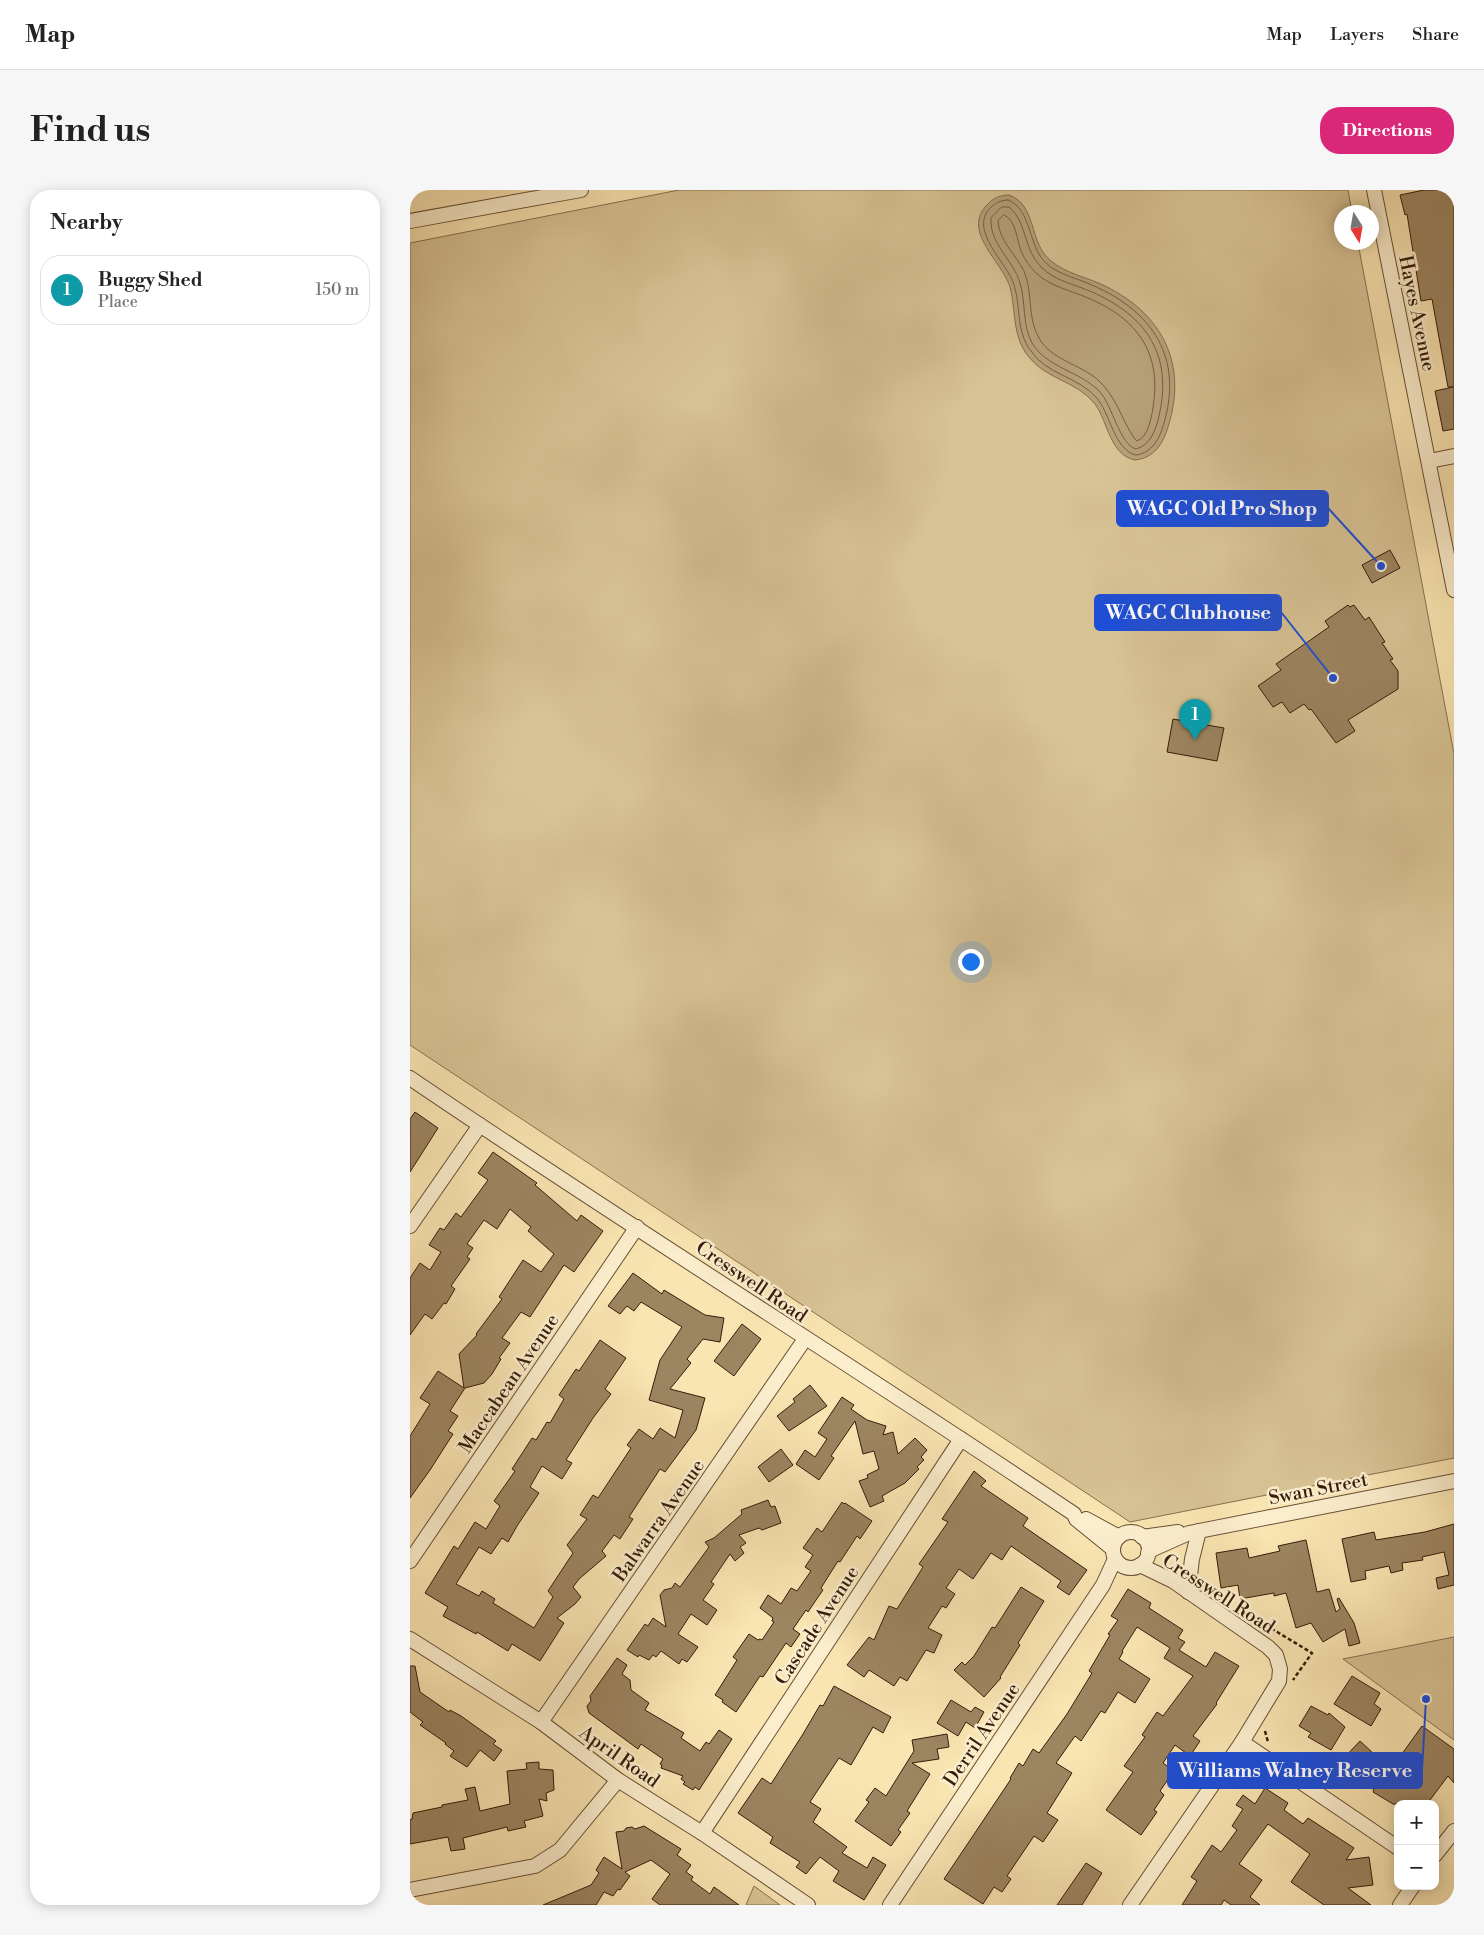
<!DOCTYPE html>
<html lang="en">
<head>
<meta charset="utf-8">
<style>
	body { margin:0; font-family:"Libre Bodoni",serif; background:#f6f6f6; color:#222 }
	.controls { position:absolute; right:15px; bottom:15px; display:grid; overflow:hidden; border-radius:10px; box-shadow:0 2px 12px #0003 }
	.controls button { width:45px; height:45px; display:grid; place-items:center; padding:0; border:0; border-bottom:1px solid #e0e0e0; background:#fff; color:#222; font:25px sans-serif }
	.compass { position:absolute; left:924px; top:15px; width:45px; height:45px; border-radius:50%; background:#fff; box-shadow:0 2px 12px #0003; rotate:169deg }
	.you { position:absolute; left:560px; top:771px; width:18px; height:18px; margin:-12px; border:4px solid #fff; border-radius:50%; background:#1a73e8; box-shadow:0 0 0 8px #1a73e833 }
	.badge { display:grid; place-items:center; width:32px; height:32px; border-radius:50%; background:#db2777; color:#fff; font-size:16px; font-weight:700 }
	.pin { position:absolute; translate:-50% -41px; filter:drop-shadow(0 1px 2px #0008) }
	.pin::after { content:''; position:absolute; top:26px; width:18px; height:15px; background:inherit; clip-path:polygon(0 0,100% 0,50% 100%) }
	.list { margin:0; padding:0; list-style:none }
	h2 { display:flex; justify-content:space-between; align-items:center; height:65px; margin:0; padding:0 20px; font-size:21px }
	h2 small { font-size:16px; font-weight:400; color:#767676 }
	.list li { display:grid; grid-template-columns:32px 1fr auto; gap:15px; align-items:center; box-sizing:border-box; height:70px; margin:0 10px 10px; padding:0 10px; border:1px solid #e0e0e0; border-radius:20px }
	.list b { display:block; font-size:19px; white-space:nowrap }
	.list p { margin:0; font-size:16px; white-space:nowrap; color:#767676 }
	.list em { font-size:16px; font-style:normal; color:#767676 }
	.map { position:relative; flex:none; width:1044px; height:1715px; overflow:hidden; border-radius:20px }
	header { display:flex; align-items:center; gap:30px; box-sizing:border-box; height:70px; padding:0 25px; background:#fff; border-bottom:1px solid #e0e0e0 }
	header strong { font-size:24px }
	nav { display:flex; gap:28px; margin-inline-start:auto; font-size:18px }
	.intro { display:flex; align-items:center; justify-content:space-between; box-sizing:border-box; height:120px; padding:0 30px }
	h1 { margin:0; font-size:35px }
	.button { padding:12px 22px; border-radius:20px; background:#db2777; color:#fff; font-size:18px; font-weight:700 }
	main { display:flex; gap:30px; padding:0 30px }
	aside { flex:1; background:#fff; border-radius:20px; box-shadow:0 2px 12px #0003 }
	.map>svg:first-child { display:block }
	.green { fill:#d8c395; stroke:#887050 }
	.water { fill:#b7a179; stroke:#846c4d }
	.lines { fill:none; stroke-linecap:round; stroke-linejoin:round }
	.shore { stroke:#775e42; stroke-width:1 }
	.building { fill:#9c8561; stroke:#371c0a }
	.minor-casing { stroke:#684e34; stroke-width:16 }
	.path { stroke:#371c0a; stroke-width:2.5; stroke-dasharray:4 2.5; stroke-linecap:butt }
	.minor { stroke:#fbeecd; stroke-width:14 }
	.labels { text-anchor:middle; stroke-width:5; stroke-linejoin:round; paint-order:stroke }
	.street-label { font-size:19px; fill:#371c0a; stroke:#fbeecd }
	.leader { fill:none; stroke:#1d4ed8; stroke-width:2 }
	.callout-dot { fill:#1d4ed8; stroke:#fbeecd; stroke-width:2 }
	.callout { fill:#1d4ed8; stroke:#1d4ed8; stroke-width:2 }
	.callout-label { font-size:20px; text-anchor:middle; font-weight:bold; fill:#fff }
</style>
</head>
<body>
<header>
<strong>Map</strong>
<nav><a>Map</a><a>Layers</a><a>Share</a></nav>
</header>
<div class="intro"><h1>Find us</h1><a class="button">Directions</a></div>
<main>
<aside>
<h2>Nearby<small></small></h2>
<ul class="list">
<li><span class="badge" style="background:#0f9aa8">1</span><div><b>Buggy Shed</b><p>Place</p></div><em>150 m</em></li>
</ul>
</aside>
<div class="map">
<svg width="1044" height="1715" viewBox="0 0 1044 1715">
	<rect width="100%" height="100%" fill="#f9e5b2"/>
	<filter id="stains"><feTurbulence type="fractalNoise" baseFrequency=".004" numOctaves="4"/><feColorMatrix values="0 0 0 0 .2 0 0 0 0 .09 0 0 0 0 .02 0 0 0 .5 -.17"/></filter>
	<radialGradient id="worn" r=".72"><stop offset=".6" stop-color="#630" stop-opacity="0"/><stop offset="1" stop-color="#630" stop-opacity=".3"/></radialGradient>
	<!-- green -->
	<g class="green">
		<path d="M269,0H938L942,22H932V52L948,53L1044,564V1268L720,1332L0,855V53Z"/>
		<path d="M1044,1447V1550L933,1469Z"/>
		<path d="M344,1696L370,1715H336Z"/>
	</g>
	<!-- water -->
	<path class="water" d="M599,5C627,15 619,53 640,70C656,84 677,87 695,96C753,124 778,175 758,237C753,254 744,268 725,270C700,265 698,232 685,214C667,191 635,189 618,166C602,145 606,121 600,97C593,73 552,42 576,16C582,9 589,5 599,5Z"/>
	<g class="lines">
		<!-- shore -->
		<g class="shore">
			<path d="M598,10C622,19 618,57 636,73C650,86 668,88 684,96C743,122 773,168 754,233C750,248 742,263 726,265C704,260 700,222 686,207C668,187 636,184 621,161C606,142 611,117 604,95C598,73 557,40 581,17C586,13 591,10 598,10Z"/>
			<path d="M592,17H599C617,31 613,59 631,77C645,91 664,94 682,102C737,126 763,166 749,226C746,239 741,255 726,259C710,255 702,215 690,202C670,181 637,178 622,153C612,135 616,112 610,93C603,69 579,54 581,28Z"/>
			<path d="M594,25C606,29 607,51 611,61C615,70 620,77 626,83C641,97 660,100 678,108C728,129 752,163 743,218C741,229 738,247 727,251L724,248C711,228 706,206 688,190C670,174 641,170 629,148C617,128 623,102 614,81C605,63 589,51 588,31Z"/>
		</g>
	</g>
	<!-- building -->
	<g class="building">
		<path d="M1014,0H1044V239L1033,241L1025,201L1043,197H1038L1022,109L1011,111L997,24L995,25L990,5Z"/>
		<path d="M980,360L990,378L962,393L952,375Z"/>
		<path d="M938,415L940,417L944,415L955,430L959,427L975,452L972,453L983,469L980,470L988,481V499L938,530L945,541L926,553L901,519L899,520L894,514L880,523L872,512L863,517L848,496L871,480L866,474L919,437L915,431Z"/>
		<path d="M763,529L814,538L807,571L757,562Z"/>
		<path d="M5,922L28,938L0,982V929Z"/>
		<path d="M83,962L127,993L125,995L167,1031L171,1025L193,1041L164,1082L154,1075L120,1127L111,1122L92,1148L100,1153L89,1168L91,1169L82,1184L74,1193L55,1198L40,1221L48,1226L38,1241L43,1244L20,1280L0,1308V1246L20,1214L10,1208L28,1181L54,1198L49,1164L67,1145L66,1144L92,1109L89,1107L113,1070L131,1082L144,1064L118,1041L121,1037L100,1019L87,1039L74,1030L57,1054L63,1058L57,1067L60,1069L41,1096L45,1099L36,1114L34,1113L22,1129L15,1124L0,1145V1088L10,1073L20,1080L31,1062L19,1055L30,1038L34,1040L46,1023L51,1027L78,990L68,983Z"/>
		<path d="M223,1083L252,1104L254,1100L295,1125L314,1128L310,1152L293,1149L277,1169L281,1173L260,1199L295,1208L286,1240L255,1282L250,1279L219,1327L223,1329L210,1349L204,1345L192,1361L196,1366L169,1389L163,1397L171,1407L165,1414L147,1428L154,1433L130,1471L102,1454L98,1461L67,1442L66,1444L33,1426L38,1417L15,1403L44,1356L48,1359L65,1332L76,1339L90,1316L84,1311L105,1281L102,1279L122,1248L126,1250L137,1232L140,1233L154,1209L149,1205L166,1179L169,1181L190,1150L216,1168L195,1199L201,1204L183,1228L156,1270L162,1273L152,1289L132,1276L120,1297L129,1303L107,1336L98,1352L92,1348L81,1364L69,1357L46,1394L69,1406L72,1401L85,1409L83,1413L124,1438L143,1407L138,1401L163,1363L157,1355L177,1329L170,1325L183,1305L188,1308L221,1258L217,1255L229,1239L243,1249L250,1238L265,1248L273,1220L239,1210L250,1170L272,1137L231,1112L224,1121L217,1116L210,1124L198,1116Z"/>
		<path d="M332,1134L351,1149L324,1186L304,1171Z"/>
		<path d="M400,1195L417,1216L379,1241L367,1226L385,1212L383,1209Z"/>
		<path d="M432,1207L444,1215L441,1219L457,1230L476,1236L473,1245L483,1242L488,1264L505,1248L517,1260L511,1267L514,1270L507,1277L509,1279L495,1293L472,1306L474,1311L460,1317L449,1291L458,1288L457,1285L469,1279L464,1261L453,1264L445,1231L421,1266L424,1268L409,1290L386,1274L395,1260L405,1267L417,1249L408,1243Z"/>
		<path d="M371,1259L383,1275L359,1292L348,1277Z"/>
		<path d="M564,1281L576,1291L571,1296L618,1328L613,1336L677,1380L659,1405L647,1397L651,1391L601,1356L592,1370L581,1363L563,1389L549,1379L536,1398L545,1404L536,1418L532,1416L518,1438L532,1445L524,1463L516,1460L497,1491L490,1487L484,1496L459,1480L454,1487L437,1475L459,1447L464,1450L479,1416L487,1419L513,1377L509,1374L538,1332L532,1329Z"/>
		<path d="M358,1310L361,1317L365,1316L371,1333L352,1340L349,1338L329,1345L336,1353L330,1357L334,1363L325,1371L320,1364L301,1392L304,1394L293,1410L307,1420L297,1435L281,1424L268,1444L288,1457L277,1472L272,1469L269,1474L251,1461L246,1467L243,1465L239,1470L229,1465L228,1467L217,1460L235,1434L238,1436L243,1428L256,1437L250,1405L254,1400L262,1398L265,1393L270,1397L299,1357L295,1352L304,1348L332,1324L331,1320Z"/>
		<path d="M432,1312L434,1314L435,1313L462,1331L450,1349L447,1346L430,1372L428,1371L411,1398L413,1400L404,1413L398,1422L396,1420L383,1439L390,1444L381,1457L376,1453L353,1487L350,1486L326,1522L312,1512L313,1510L305,1505L327,1470L323,1467L339,1444L348,1450L350,1449L352,1450L364,1432L362,1431L363,1428L350,1418L358,1405L371,1414L381,1398L387,1401L401,1381L395,1377L403,1365L393,1358L407,1338L412,1342Z"/>
		<path d="M1044,1334V1395L1028,1399L1026,1388L1039,1385L1034,1362L1012,1367L1013,1370L992,1373L993,1380L981,1383L979,1376L955,1381L956,1389L941,1392L932,1349L964,1342L966,1350L1015,1342Z"/>
		<path d="M896,1350L907,1402L919,1399L926,1422L930,1419L927,1409L929,1408L944,1433L950,1453L939,1456L935,1439L913,1452L901,1433L886,1438L876,1403L864,1406V1403L830,1409L828,1395L811,1398L806,1363L837,1358L839,1368L870,1361L868,1356Z"/>
		<path d="M611,1397L634,1411L608,1453L610,1455L590,1487L591,1488L574,1507L544,1480L552,1472L555,1475L564,1466L582,1437L585,1438Z"/>
		<path d="M718,1399L741,1413L739,1418L773,1440L768,1448L775,1452L769,1460L796,1477L805,1462L829,1476L806,1513L807,1514L783,1546L790,1551L780,1566L765,1555L753,1573L764,1581L750,1601L754,1605L744,1620L747,1622L731,1645L696,1620L723,1582L714,1576L735,1547L732,1545L747,1522L753,1526L783,1486L754,1468L760,1458L727,1437L712,1461L713,1462L709,1469L740,1489L725,1513L708,1502L695,1523L691,1521L671,1551L665,1546L646,1573L662,1583L637,1623L648,1630L633,1652L624,1646L597,1686L601,1689L592,1702L584,1697L573,1714L534,1689L601,1589L600,1588L609,1573L613,1576L623,1559L629,1563L657,1524L682,1483L679,1481L700,1445L698,1444L708,1430L701,1426Z"/>
		<path d="M207,1468L217,1475L212,1484L220,1490L221,1500L239,1513L235,1520L274,1543L271,1548L290,1561L296,1552L299,1554L309,1540L322,1549L289,1600L285,1597L283,1600L273,1594L275,1592L271,1589L273,1586L251,1578L252,1575L250,1574L253,1569L231,1554L228,1559L179,1523L177,1516L181,1511L180,1506Z"/>
		<path d="M0,1476H5L10,1502L39,1522L40,1520L51,1526L86,1551L83,1554L92,1560L84,1571L70,1560L57,1577L40,1566L44,1561L35,1554L36,1553L10,1535L13,1532L0,1522Z"/>
		<path d="M942,1486L970,1503L964,1514L971,1519L961,1536L924,1514Z"/>
		<path d="M424,1496L481,1527L473,1543L463,1537L441,1575L429,1568L400,1612L411,1619L403,1632L437,1657L432,1663L457,1678L463,1667L476,1675L454,1710L423,1691L429,1681L410,1667L396,1684L386,1677L390,1672L360,1653L363,1647L328,1623L352,1588L361,1594L393,1544L410,1515L413,1516Z"/>
		<path d="M541,1510L561,1522L565,1517L574,1522L565,1538L556,1532L548,1546L527,1533Z"/>
		<path d="M901,1516L918,1525L919,1523L935,1537L921,1560L898,1547L901,1543L889,1536Z"/>
		<path d="M1012,1536L1044,1559V1593L1038,1586L1017,1614H983L963,1602L964,1600L932,1570L950,1551L978,1577L985,1566L989,1568Z"/>
		<path d="M537,1544L539,1557L527,1559L529,1569L502,1573L520,1584L497,1621L500,1623L488,1640L491,1642L481,1656L445,1631L459,1612L456,1610L465,1598L476,1606L504,1561L502,1550Z"/>
		<path d="M129,1572V1579L143,1580L144,1600L136,1603L137,1611L129,1609L133,1626L114,1631L116,1637L98,1641L97,1637L53,1648L55,1659L41,1661L38,1647L0,1654V1630L2,1629L3,1623L32,1617V1615L58,1610L55,1599L65,1597L70,1621L100,1614L97,1581L117,1579L116,1573Z"/>
		<path d="M855,1598L878,1613L874,1620L893,1634L898,1628L944,1658L936,1670L959,1667L963,1695L938,1698L961,1715H914L881,1692L900,1664L858,1634L829,1674L852,1690L840,1707L850,1715H821L814,1710L811,1715H772L787,1691L781,1687L802,1655L811,1662L827,1640L822,1636L833,1619L826,1615L833,1605L845,1614Z"/>
		<path d="M234,1636L271,1659L267,1665L281,1675L276,1682L283,1687L281,1690L300,1704L304,1697L329,1715H250L242,1709L260,1684L241,1670L215,1682L220,1686L210,1700L208,1699L203,1706L194,1702L186,1715H133L181,1695L189,1683L186,1680L194,1667L212,1679L206,1642L214,1641L216,1638L222,1637L225,1639Z"/>
		<path d="M676,1673L692,1683L672,1715H647Z"/>
	</g>
	<g class="lines">
		<!-- minor casing -->
		<g class="minor-casing">
			<g id="minor">
				<path d="M964,0L1044,400"/>
				<path d="M0,31L171,0"/>
				<path d="M1019,271L1044,266"/>
				<path d="M0,888C219,1037 444,1176 664,1324L666,1329L703,1359"/>
				<path d="M0,1036L70,935"/>
				<path d="M676,1329L709,1347"/>
				<circle cx="721" cy="1360" r="18"/>
				<path d="M732,1347L768,1342"/>
				<path d="M738,1363L743,1359L779,1343L1044,1291"/>
				<path d="M0,1371L227,1037"/>
				<path d="M778,1402L782,1369L789,1341"/>
				<path d="M0,1449L131,1532L208,1590L292,1643L398,1715"/>
				<path d="M131,1532L395,1149"/>
				<path d="M832,1552L988,1658"/>
				<path d="M292,1643L551,1249"/>
				<path d="M1025,1665L1044,1641"/>
				<path d="M0,1700L125,1676L150,1660L208,1590"/>
				<path d="M480,1715L693,1395L705,1369"/>
				<path d="M720,1715L832,1552L869,1491L870,1479L866,1465L858,1457L763,1391L730,1375"/>
				<path d="M990,1715L1003,1696"/>
			</g>
		</g>
		<!-- path -->
		<g class="path">
			<path d="M839,1425L902,1463L883,1490"/>
			<path d="M855,1541L858,1552"/>
		</g>
		<!-- minor -->
		<use href="#minor" class="minor"/>
	</g>
	<g class="labels">
		<!-- street labels -->
		<g class="street-label">
			<text transform="translate(1008 123) rotate(78)" y="7">Hayes Avenue</text>
			<text transform="translate(342 1091) rotate(34)" y="7">Cresswell Road</text>
			<text transform="translate(98 1193) rotate(-56)" y="7">Maccabean Avenue</text>
			<text transform="translate(908 1298) rotate(-11)" y="7">Swan Street</text>
			<text transform="translate(248 1330) rotate(-55)" y="7">Balwarra Avenue</text>
			<text transform="translate(809 1403) rotate(33)" y="7">Cresswell Road</text>
			<text transform="translate(406 1435) rotate(-57)" y="7">Cascade Avenue</text>
			<text transform="translate(571 1544) rotate(-56)" y="7">Derril Avenue</text>
			<text transform="translate(210 1566) rotate(35)" y="7">April Road</text>
		</g>
	</g>
	<!-- callouts -->
	<path class="leader" d="M971 376L918 318M923 488L871 422M1016 1509L1012 1580"/>
	<g class="callout-dot">
		<circle cx="971" cy="376" r="5"/>
		<circle cx="923" cy="488" r="5"/>
		<circle cx="1016" cy="1509" r="5"/>
	</g>
	<g class="callout">
		<rect x="707" y="301" width="211" height="35" rx="5"/>
		<rect x="685" y="405" width="186" height="35" rx="5"/>
		<rect x="758" y="1563" width="254" height="35" rx="5"/>
	</g>
	<g class="callout-label">
		<text x="812" y="325">WAGC Old Pro Shop</text>
		<text x="778" y="429">WAGC Clubhouse</text>
		<text x="885" y="1587">Williams Walney Reserve</text>
	</g>
	<rect width="100%" height="100%" filter="url(#stains)"/>
	<rect width="100%" height="100%" fill="url(#worn)"/>
</svg>
<div class="controls">
<button>+</button>
<button>−</button>
</div>
<svg class="compass" viewBox="-18 -18 36 36"><path d="M0-13l5 13h-10z" fill="#e53935"/><path d="M0 13l5-13h-10z" fill="#767676"/></svg>
<div class="you"></div>
<div class="pin badge" style="left:785px;top:550px;background:#0f9aa8">1</div>
</div>
</main>
</body>
</html>
